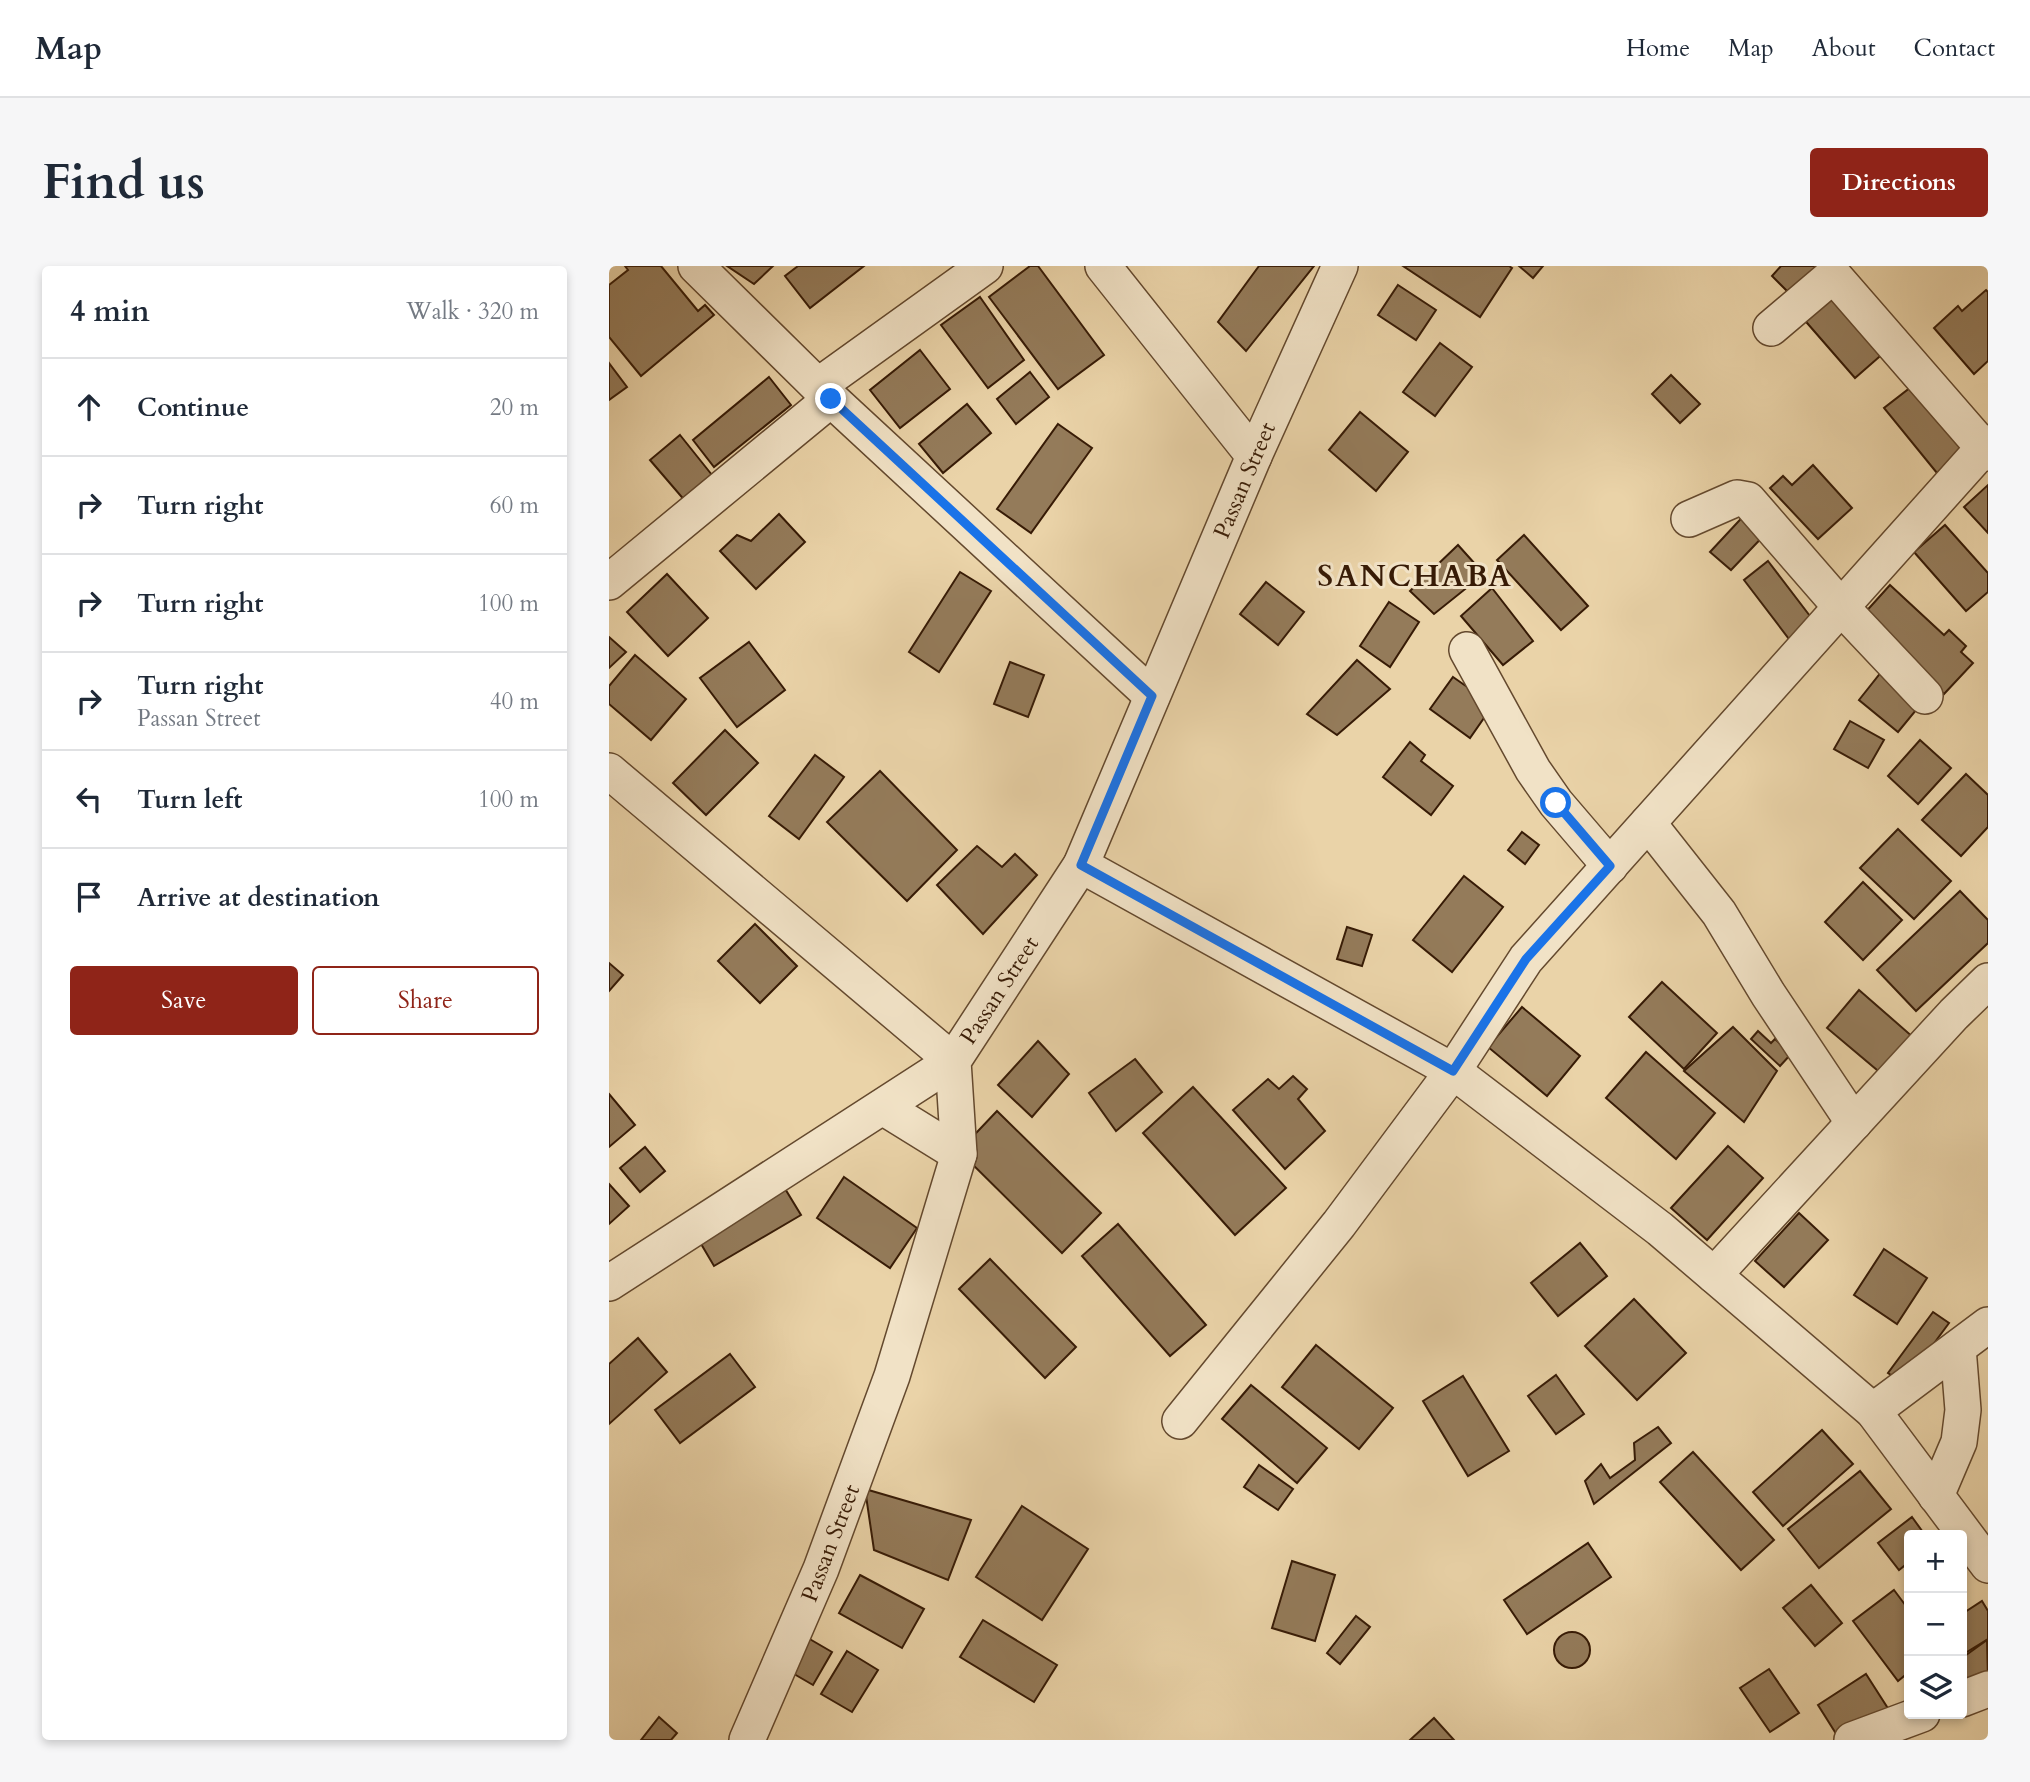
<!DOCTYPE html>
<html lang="en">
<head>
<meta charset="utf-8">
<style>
	body { margin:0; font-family:Cardo,serif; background:#f6f6f7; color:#1f2937 }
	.controls { position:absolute; right:21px; bottom:21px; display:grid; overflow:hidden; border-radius:7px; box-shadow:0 4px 10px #0003 }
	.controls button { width:63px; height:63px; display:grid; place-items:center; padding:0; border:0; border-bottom:2px solid #e0e1e3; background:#fff; color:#1f2937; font:35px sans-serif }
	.stop { position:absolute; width:21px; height:21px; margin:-16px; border:5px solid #1a73e8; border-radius:50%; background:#fff }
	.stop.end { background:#1a73e8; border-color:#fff; box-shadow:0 2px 7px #0008 }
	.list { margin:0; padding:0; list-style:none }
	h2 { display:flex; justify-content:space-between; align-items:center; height:91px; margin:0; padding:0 28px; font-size:30px }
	h2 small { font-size:23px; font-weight:400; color:#747a83 }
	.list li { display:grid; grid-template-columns:46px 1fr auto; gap:21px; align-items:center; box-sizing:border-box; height:98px; padding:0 28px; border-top:2px solid #e0e1e3 }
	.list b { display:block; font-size:26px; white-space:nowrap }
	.list p { margin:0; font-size:23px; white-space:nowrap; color:#747a83 }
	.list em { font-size:23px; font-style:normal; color:#747a83 }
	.actions { display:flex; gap:14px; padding:21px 28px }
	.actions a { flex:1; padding:16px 0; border:2px solid #8f2418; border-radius:7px; text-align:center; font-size:24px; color:#8f2418 }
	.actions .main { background:#8f2418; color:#fff }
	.icon { flex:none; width:38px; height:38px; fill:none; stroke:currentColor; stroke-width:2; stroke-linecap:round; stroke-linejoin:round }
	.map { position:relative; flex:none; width:1379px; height:1474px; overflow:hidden; border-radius:7px }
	header { display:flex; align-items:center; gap:42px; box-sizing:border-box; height:98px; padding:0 35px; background:#fff; border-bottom:2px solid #e0e1e3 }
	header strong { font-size:33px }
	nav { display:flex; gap:38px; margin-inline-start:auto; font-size:24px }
	.intro { display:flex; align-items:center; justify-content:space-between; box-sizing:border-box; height:168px; padding:0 42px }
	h1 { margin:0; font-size:49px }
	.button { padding:18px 32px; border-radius:7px; background:#8f2418; color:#fff; font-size:24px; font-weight:700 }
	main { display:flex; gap:42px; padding:0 42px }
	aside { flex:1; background:#fff; border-radius:7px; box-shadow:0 4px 10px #0003 }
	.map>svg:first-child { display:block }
	.building { fill:#947b5a; stroke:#371b06; stroke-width:2 }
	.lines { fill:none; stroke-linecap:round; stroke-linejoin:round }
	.street-casing { stroke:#64492e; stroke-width:38 }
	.street { stroke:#f1e2c6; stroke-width:35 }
	.route { stroke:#1a73e8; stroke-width:9 }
	.labels { text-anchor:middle; stroke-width:6; stroke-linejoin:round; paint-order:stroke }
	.street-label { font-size:23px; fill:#371b06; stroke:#f1e2c6 }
	.district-label { font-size:30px; font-weight:bold; letter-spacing:2px; fill:#371b06; stroke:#f1e2c6 }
</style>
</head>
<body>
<header>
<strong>Map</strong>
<nav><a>Home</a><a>Map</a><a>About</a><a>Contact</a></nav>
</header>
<div class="intro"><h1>Find us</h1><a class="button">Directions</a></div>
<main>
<aside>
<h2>4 min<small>Walk · 320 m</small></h2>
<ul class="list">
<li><svg class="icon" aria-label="ahead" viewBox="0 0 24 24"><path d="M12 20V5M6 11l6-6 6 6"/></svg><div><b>Continue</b></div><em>20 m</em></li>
<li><svg class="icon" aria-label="right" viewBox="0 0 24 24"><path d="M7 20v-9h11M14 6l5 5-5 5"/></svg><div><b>Turn right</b></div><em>60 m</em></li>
<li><svg class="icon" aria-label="right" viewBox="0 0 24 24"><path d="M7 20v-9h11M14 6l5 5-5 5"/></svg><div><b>Turn right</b></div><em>100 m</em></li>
<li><svg class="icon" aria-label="right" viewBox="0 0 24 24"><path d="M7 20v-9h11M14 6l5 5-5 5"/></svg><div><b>Turn right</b><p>Passan Street</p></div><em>40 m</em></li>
<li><svg class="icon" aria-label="left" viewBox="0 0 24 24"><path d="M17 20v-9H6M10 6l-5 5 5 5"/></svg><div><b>Turn left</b></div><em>100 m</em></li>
<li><svg class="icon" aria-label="arrive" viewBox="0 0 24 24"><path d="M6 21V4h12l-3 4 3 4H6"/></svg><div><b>Arrive at destination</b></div></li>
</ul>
<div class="actions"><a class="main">Save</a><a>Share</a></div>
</aside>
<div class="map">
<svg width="1379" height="1474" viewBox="0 0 1379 1474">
	<rect width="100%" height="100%" fill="#ead3a8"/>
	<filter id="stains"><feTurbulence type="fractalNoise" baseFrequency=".00286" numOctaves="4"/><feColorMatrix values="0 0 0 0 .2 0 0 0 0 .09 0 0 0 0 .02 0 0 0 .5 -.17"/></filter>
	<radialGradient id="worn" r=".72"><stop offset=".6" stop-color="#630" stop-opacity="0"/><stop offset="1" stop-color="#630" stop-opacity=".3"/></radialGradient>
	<!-- building -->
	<g class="building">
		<path d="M16,0H52L89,45L96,39L105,49L32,110L0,71V19L19,4Z"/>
		<path d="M118,0H164L145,18Z"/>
		<path d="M189,0H255L201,42L176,10Z"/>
		<path d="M421,0H429L495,89L449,123L380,31Z"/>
		<path d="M650,0H705L637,85L609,56Z"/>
		<path d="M794,0H900L903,2L871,51Z"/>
		<path d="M910,0H934L924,12Z"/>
		<path d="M1172,0H1211L1188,35L1163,10Z"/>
		<path d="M789,19L827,44L807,74L769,49Z"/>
		<path d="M1223,23L1277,85L1246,112L1192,50Z"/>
		<path d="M1377,24L1379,26V95L1365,108L1325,62L1349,40L1353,45Z"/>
		<path d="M371,31L415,94L379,122L332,59Z"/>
		<path d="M831,77L863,101L826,150L794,126Z"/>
		<path d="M311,84L341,123L291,162L261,124Z"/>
		<path d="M0,97L18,121L0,134Z"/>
		<path d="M421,106L440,131L407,158L388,133Z"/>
		<path d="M1062,109L1091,138L1071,157L1043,128Z"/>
		<path d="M160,111L182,139L105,201L84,174Z"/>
		<path d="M1306,118L1358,183L1328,207L1275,142Z"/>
		<path d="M358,138L382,167L334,207L310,178Z"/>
		<path d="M751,146L799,186L767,225L720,184Z"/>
		<path d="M449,158L483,182L422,267L388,243Z"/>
		<path d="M71,169L111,219L83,243L41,194Z"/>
		<path d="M1204,199L1243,242L1209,273L1161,222L1174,210L1183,219Z"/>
		<path d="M1379,219V267L1355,241Z"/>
		<path d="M1141,243L1162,262L1122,304L1101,286Z"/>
		<path d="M170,248L196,276L147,323L111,285L128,269L142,275Z"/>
		<path d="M1336,259L1379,307V326L1357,345L1305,286Z"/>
		<path d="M915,269L979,340L952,364L888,294Z"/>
		<path d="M849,279L875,308L825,348L801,325Z"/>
		<path d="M1159,295L1204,354L1180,373L1135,314Z"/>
		<path d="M351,306L382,325L330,406L300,386Z"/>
		<path d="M58,308L99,352L59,390L18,346Z"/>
		<path d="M657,316L695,346L669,379L631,348Z"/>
		<path d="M1281,319L1335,369L1340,364L1357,380L1352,386L1364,397L1335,428L1253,350Z"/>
		<path d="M883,322L924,375L894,399L852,350Z"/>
		<path d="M780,336L810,356L781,401L751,380Z"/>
		<path d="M0,371L17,386L0,402Z"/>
		<path d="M140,376L176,424L128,461L91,412Z"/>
		<path d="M26,389L77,433L42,474L0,438V420Z"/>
		<path d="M748,394L781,423L728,469L698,448Z"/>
		<path d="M401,396L435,409L419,451L385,438Z"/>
		<path d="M1277,400L1317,432L1289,466L1250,434Z"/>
		<path d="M844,411L884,439L861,472L821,443Z"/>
		<path d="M1241,455L1275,474L1259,502L1225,483Z"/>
		<path d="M116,464L149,497L97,549L64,517Z"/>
		<path d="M1311,474L1342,502L1309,538L1279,510Z"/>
		<path d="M801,476L816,489L812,495L844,520L822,549L774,511Z"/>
		<path d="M206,489L235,511L190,573L160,550Z"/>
		<path d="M271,505L348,584L298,635L218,556Z"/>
		<path d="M1357,508L1379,529V561L1352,590L1313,554Z"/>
		<path d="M1289,563L1342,615L1305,653L1251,602Z"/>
		<path d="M913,566L930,579L916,598L899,584Z"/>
		<path d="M368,580L393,601L406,588L428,609L374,668L328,619Z"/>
		<path d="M855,610L894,641L843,706L804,674Z"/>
		<path d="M1254,616L1293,654L1254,694L1216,656Z"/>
		<path d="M1351,625L1379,654V677L1307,745L1268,704Z"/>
		<path d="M146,658L188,700L151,737L109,695Z"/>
		<path d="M738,661L763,669L753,700L728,693Z"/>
		<path d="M0,697L14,709L0,725Z"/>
		<path d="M1053,716L1108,767L1075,803L1020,751Z"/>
		<path d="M1250,724L1305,772L1274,809L1218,762Z"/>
		<path d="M913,741L971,790L938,830L879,781Z"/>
		<path d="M1124,761L1168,805L1135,856L1075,805Z"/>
		<path d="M1149,765L1162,777L1166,773L1182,788L1171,800L1142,773Z"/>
		<path d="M429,775L460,808L423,851L389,819Z"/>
		<path d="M1037,786L1106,847L1067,893L997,832Z"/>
		<path d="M526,793L553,826L507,865L480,827Z"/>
		<path d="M684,810L698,823L689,833L716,865L676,903L624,844L659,813L670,823Z"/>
		<path d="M584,821L677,922L626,969L534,867Z"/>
		<path d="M0,828L26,859L0,881Z"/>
		<path d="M388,845L492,947L453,987L350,885Z"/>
		<path d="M1119,880L1154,912L1098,974L1062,942Z"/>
		<path d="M36,881L56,905L31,926L11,902Z"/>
		<path d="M235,911L308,962L281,1002L208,952Z"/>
		<path d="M0,918L20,940L0,958Z"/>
		<path d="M175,921L192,949L105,1000L88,971Z"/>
		<path d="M1190,947L1219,974L1175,1021L1146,995Z"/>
		<path d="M509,958L597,1059L561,1090L473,990Z"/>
		<path d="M971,977L998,1010L949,1050L922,1017Z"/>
		<path d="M1275,983L1318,1012L1288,1058L1245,1029Z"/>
		<path d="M381,993L467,1081L436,1112L350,1023Z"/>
		<path d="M1025,1033L1077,1087L1028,1134L976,1080Z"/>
		<path d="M1324,1046L1340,1057L1295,1118L1279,1107Z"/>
		<path d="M29,1072L58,1106L0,1158V1098Z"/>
		<path d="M707,1079L784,1142L750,1183L673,1121Z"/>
		<path d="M121,1088L146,1121L71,1177L46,1144Z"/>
		<path d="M947,1109L975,1148L947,1168L919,1130Z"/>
		<path d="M854,1110L900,1185L859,1210L814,1135Z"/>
		<path d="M642,1119L718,1182L688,1217L613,1153Z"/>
		<path d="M1049,1161L1062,1177L985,1238L976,1215L992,1198L1001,1212L1026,1194L1025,1177Z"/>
		<path d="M1213,1164L1244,1198L1174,1260L1144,1226Z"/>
		<path d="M1084,1186L1165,1274L1132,1304L1051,1216Z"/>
		<path d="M650,1199L684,1223L669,1244L635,1221Z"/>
		<path d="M1251,1205L1282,1243L1210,1302L1179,1263Z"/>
		<path d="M256,1223L362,1254L339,1314L265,1284Z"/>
		<path d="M413,1240L479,1283L433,1354L367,1311Z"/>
		<path d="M1303,1251L1316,1269H1300V1296L1290,1304L1269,1277Z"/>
		<path d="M979,1277L1002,1311L918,1368L895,1334Z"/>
		<path d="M683,1295L726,1309L706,1375L663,1362Z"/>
		<path d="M251,1309L315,1343L293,1382L230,1347Z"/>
		<path d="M1202,1319L1233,1357L1206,1380L1174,1342Z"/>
		<path d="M1285,1324L1300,1344V1406L1289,1415L1244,1355Z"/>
		<path d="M1373,1335L1379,1345V1373L1353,1389V1348Z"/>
		<path d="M747,1350L761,1361L731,1398L718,1387Z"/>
		<path d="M374,1354L448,1399L425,1436L351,1391Z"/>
		<circle cx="963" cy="1384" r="18"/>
		<path d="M192,1368L223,1386L204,1419L173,1401Z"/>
		<path d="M1378,1374L1379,1414L1353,1415V1392Z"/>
		<path d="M238,1385L269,1404L243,1446L212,1428Z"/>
		<path d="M1160,1403L1190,1447L1161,1466L1131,1422Z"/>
		<path d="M1257,1408L1280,1444L1231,1474L1209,1439Z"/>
		<path d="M50,1451L68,1467L62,1474H32Z"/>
		<path d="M825,1452L845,1474H801Z"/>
	</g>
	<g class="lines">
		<!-- street casing -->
		<g class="street-casing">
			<g id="street">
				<path d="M87,0L222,133L543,430"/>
				<path d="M494,0L645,190"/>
				<path d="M1162,62L1221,12L1226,11L1379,187"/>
				<path d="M209,120L376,0"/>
				<path d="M1080,253L1128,232L1139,234L1232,341L1316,430"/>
				<path d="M0,316L222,133"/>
				<path d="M858,384L924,504L947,537L1001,600"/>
				<path d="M0,505L344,795L0,1017"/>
				<path d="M1039,557L1110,647L1159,728L1245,857"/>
				<path d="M472,599L844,805L1051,963L1264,1145L1379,1299"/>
				<path d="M274,841L350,888"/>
				<path d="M1105,1009L1345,748L1379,715"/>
				<path d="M1264,1145L1379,1059"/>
				<path d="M571,1155L730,958L844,805L917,693L1379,177"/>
				<path d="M1327,1230L1350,1176L1354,1144L1349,1082"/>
				<path d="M1353,1433L1379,1423"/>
				<path d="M138,1474L212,1303L283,1110L350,888L344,795L472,599L645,190L731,0"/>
				<path d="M1243,1474L1313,1448"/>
			</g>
		</g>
		<!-- street -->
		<use href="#street" class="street"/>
	</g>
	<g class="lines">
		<!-- route -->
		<path class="route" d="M222,133L543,430L472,599L844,805L917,693L1001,600L947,537"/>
	</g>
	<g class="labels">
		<!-- street labels -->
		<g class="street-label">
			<text transform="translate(635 214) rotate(-67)" y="8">Passan Street</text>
			<text transform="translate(390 724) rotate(-57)" y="8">Passan Street</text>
			<text transform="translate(221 1277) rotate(-69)" y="8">Passan Street</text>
		</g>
		<!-- district labels -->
		<g class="district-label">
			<text x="806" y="320">SANCHABA</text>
		</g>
	</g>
	<rect width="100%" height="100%" filter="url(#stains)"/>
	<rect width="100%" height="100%" fill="url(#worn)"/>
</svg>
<div class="controls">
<button>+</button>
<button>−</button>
<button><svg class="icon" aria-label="layers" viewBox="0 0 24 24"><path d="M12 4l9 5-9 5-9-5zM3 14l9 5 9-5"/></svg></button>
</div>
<div class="stop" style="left:947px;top:537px"></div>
<div class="stop end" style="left:222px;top:133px"></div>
</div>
</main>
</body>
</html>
